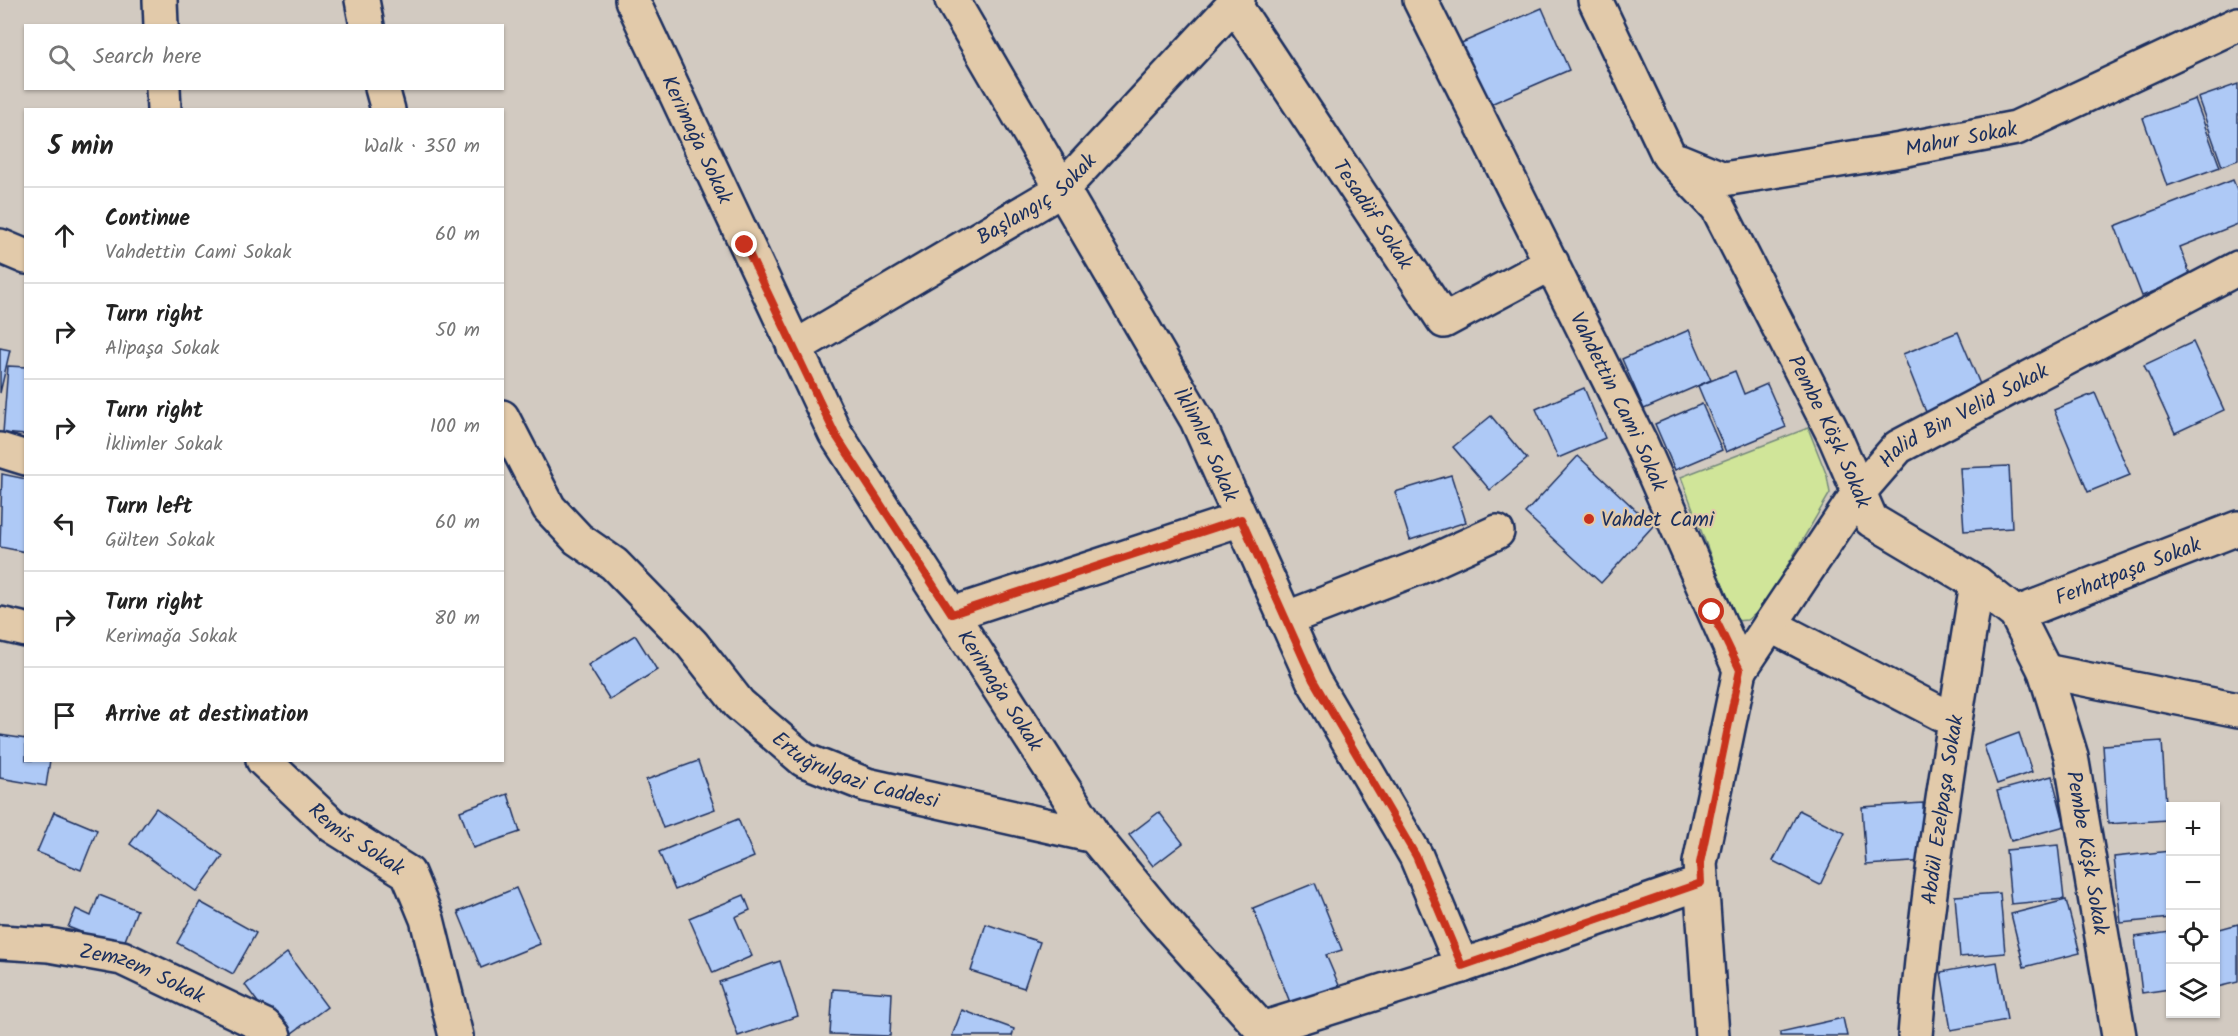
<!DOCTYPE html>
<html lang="en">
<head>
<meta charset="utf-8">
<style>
	body { margin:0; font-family:Kalam,sans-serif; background:#f2f2f2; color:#222 }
	.controls { position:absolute; right:18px; bottom:18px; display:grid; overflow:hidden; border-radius:0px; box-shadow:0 2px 4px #0004 }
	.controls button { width:54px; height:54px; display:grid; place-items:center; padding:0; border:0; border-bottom:2px solid #e0e0e0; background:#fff; color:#222; font:30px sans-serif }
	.stop { position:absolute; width:18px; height:18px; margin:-14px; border:4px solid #c8321e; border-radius:50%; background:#fff }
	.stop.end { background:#c8321e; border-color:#fff; box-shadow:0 2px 6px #0008 }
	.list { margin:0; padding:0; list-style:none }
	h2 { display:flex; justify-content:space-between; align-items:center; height:78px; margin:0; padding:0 24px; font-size:26px }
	h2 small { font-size:20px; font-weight:400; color:#767676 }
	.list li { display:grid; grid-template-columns:39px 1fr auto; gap:18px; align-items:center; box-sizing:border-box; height:96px; padding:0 24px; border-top:2px solid #e0e0e0 }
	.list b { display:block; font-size:22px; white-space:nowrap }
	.list p { margin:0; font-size:20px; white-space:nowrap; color:#767676 }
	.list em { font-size:20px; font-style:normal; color:#767676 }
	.icon { flex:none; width:33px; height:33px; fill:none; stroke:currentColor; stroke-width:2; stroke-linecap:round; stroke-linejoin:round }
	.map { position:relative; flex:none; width:2238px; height:1036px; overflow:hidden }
	.search { position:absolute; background:#fff; box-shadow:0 2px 4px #0004; left:24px; top:24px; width:480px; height:66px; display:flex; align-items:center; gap:15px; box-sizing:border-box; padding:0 21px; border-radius:0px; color:#767676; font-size:22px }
	.panel { position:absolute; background:#fff; box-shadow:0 2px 4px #0004; left:24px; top:108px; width:480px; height:654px; border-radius:0px }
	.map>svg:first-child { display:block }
	.green { fill:#d0e599; stroke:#768a7c; stroke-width:1.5 }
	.building { fill:#aec9f6; stroke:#1b2f5e; stroke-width:1.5 }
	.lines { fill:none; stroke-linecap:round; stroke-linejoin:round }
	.minor-casing { stroke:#1b2f5e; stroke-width:38 }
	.minor { stroke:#e2caaa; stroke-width:33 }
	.route { stroke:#c8321e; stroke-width:8 }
	.poi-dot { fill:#c8321e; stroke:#e2caaa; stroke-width:2 }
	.labels { text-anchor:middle; stroke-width:4.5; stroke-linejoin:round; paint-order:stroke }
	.street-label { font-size:21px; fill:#1b2f5e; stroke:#e2caaa }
	.poi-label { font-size:21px; fill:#1b2f5e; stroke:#e2caaa; text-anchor:start }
</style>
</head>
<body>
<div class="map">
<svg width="2238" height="1036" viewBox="0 0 2238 1036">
	<rect width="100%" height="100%" fill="#d2cac1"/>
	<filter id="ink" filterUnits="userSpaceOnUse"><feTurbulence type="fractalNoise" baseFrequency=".0167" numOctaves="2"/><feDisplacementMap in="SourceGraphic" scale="12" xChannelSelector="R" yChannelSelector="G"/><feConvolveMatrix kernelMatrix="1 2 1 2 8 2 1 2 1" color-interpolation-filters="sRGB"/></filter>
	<g filter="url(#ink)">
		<!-- green -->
		<path class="green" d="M1808,428L1827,476L1830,493L1762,609L1747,620L1735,621L1681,477Z"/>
		<!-- building -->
		<g class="building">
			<path d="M1542,8L1569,70L1484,107L1457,45Z"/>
			<path d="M2238,84V160L2222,166L2198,98Z"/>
			<path d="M2195,99L2220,167L2167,186L2143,118Z"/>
			<path d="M2233,180L2238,192V224L2180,247L2191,277L2142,296L2115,226Z"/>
			<path d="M1689,330L1711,380L1644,409L1622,359Z"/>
			<path d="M1958,332L1982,389L1926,412L1903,354Z"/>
			<path d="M2193,342L2224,410L2175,433L2144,365Z"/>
			<path d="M0,348L10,350L0,393Z"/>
			<path d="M8,366L26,367V435L3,433Z"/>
			<path d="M1735,371L1744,394L1767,384L1786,427L1726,452L1698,386Z"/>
			<path d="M1584,388L1605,438L1558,458L1536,409Z"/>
			<path d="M2095,393L2130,475L2088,492L2054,410Z"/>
			<path d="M1702,404L1722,450L1675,470L1655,424Z"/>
			<path d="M1491,416L1527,459L1490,490L1453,447Z"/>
			<path d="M1578,456L1653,526L1601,583L1525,513Z"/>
			<path d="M2009,466L2012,528L1964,531L1960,468Z"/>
			<path d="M2,474L26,479V552L0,547Z"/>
			<path d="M1451,475L1466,522L1410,540L1395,492Z"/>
			<path d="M635,635L657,670L610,700L588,665Z"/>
			<path d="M2019,733L2032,772L1997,784L1984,746Z"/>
			<path d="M0,735L26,739V760H50L46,786L0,778Z"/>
			<path d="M2162,741L2167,820L2108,824L2103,745Z"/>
			<path d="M698,761L715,809L663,828L646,780Z"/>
			<path d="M2052,776L2065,826L2011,841L1997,791Z"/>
			<path d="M508,794L520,832L473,848L460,811Z"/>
			<path d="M1923,803L1927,861L1866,865L1862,807Z"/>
			<path d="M156,808L223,856L197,892L130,844Z"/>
			<path d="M1799,810L1845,833L1820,885L1773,861Z"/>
			<path d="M54,812L97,830L81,870L37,852Z"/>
			<path d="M1159,812L1183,843L1153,866L1129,835Z"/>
			<path d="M738,819L754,857L675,890L659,852Z"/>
			<path d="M2058,845L2064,899L2011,904L2006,850Z"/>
			<path d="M2170,851V918L2121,923L2114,857Z"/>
			<path d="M1315,883L1342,950L1326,955L1341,990L1293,1010L1253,908Z"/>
			<path d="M516,888L540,944L481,968L458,912Z"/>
			<path d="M2000,893L2005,953L1960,957L1955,896Z"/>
			<path d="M99,895L137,910L122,948L68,927L76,909L91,916Z"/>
			<path d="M744,895L750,910L735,917L752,956L713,973L689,918Z"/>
			<path d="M2066,900L2080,953L2024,967L2011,914Z"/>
			<path d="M200,902L256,933L233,974L177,943Z"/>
			<path d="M986,924L1040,942L1024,988L971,971Z"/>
			<path d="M2238,924V982L2217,987L2216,930Z"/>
			<path d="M2170,932V989L2142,993L2135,937Z"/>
			<path d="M287,953L327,1007L288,1036H283L245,985Z"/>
			<path d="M780,961L798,1016L738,1036L719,982Z"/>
			<path d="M1997,962L2007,1020L1951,1030L1941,972Z"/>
			<path d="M833,989L892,993L890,1036L830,1034Z"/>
			<path d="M962,1010L1014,1029L1012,1036H952Z"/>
			<path d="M1843,1018L1847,1036H1780V1032Z"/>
		</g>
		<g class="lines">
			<!-- minor casing -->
			<g class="minor-casing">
				<g id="minor">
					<path d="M160,0L161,26"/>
					<path d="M362,0L367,26"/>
					<path id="s1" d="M632,0L835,433L1094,836"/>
					<path id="s2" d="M952,0L1197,420L1313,680L1416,856L1462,966"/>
					<path id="s3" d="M1420,0L1641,444L1740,670L1700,863L1712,1036"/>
					<path id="s4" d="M1595,0L1669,156L1718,208L1835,437L1871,520L1977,583L2016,614L2045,671L2071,756L2119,1036"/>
					<path id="s5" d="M1234,4L1444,321L1552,263"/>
					<path d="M163,88L164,110"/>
					<path d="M382,88L388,110"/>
					<path id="s6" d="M1680,161L1724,179L1901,150L2016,128L2238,24"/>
					<path d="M0,246L26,257"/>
					<path id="s7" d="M794,348L1061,190L1238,0"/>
					<path id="s8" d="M502,417L549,508L578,539L614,564L692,644L739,704L804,760L867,785L1094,836L1160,916L1268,1036"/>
					<path d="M0,450L26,458"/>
					<path d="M952,614L1241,519"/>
					<path id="s9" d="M2016,614L2238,528"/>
					<path d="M1285,619L1420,567L1497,532"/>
					<path d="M0,624L26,630"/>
					<path d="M1770,625L1955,721"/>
					<path id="s10" d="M1740,670L1859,492L1898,447L2238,268"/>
					<path d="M2045,671L2238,710"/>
					<path id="s11" d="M263,760L333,826L408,873L427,919L456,1036"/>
					<path id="s12" d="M0,942L49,945L122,958L265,1026L274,1036"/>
					<path d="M1262,1029L1462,966L1701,883"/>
					<path id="s13" d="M1915,1036C1927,884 1953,734 1977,583"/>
				</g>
			</g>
			<!-- minor -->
			<use href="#minor" class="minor"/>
		</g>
	</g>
	<g class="lines" filter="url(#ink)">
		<!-- route -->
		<path class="route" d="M745,245L835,434L952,614L1241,519L1313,680L1416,856L1462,966L1701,883L1700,863L1740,670L1712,612"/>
	</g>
	<!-- markers -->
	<circle class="poi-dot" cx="1589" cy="519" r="6"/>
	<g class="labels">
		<!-- street labels -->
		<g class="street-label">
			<text dy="7" stroke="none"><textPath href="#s6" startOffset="288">Mahur Sokak</textPath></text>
			<text dy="7" stroke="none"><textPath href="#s1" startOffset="154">Kerimağa Sokak</textPath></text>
			<text dy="7" stroke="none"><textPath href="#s7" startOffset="285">Başlangıç Sokak</textPath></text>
			<text dy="7" stroke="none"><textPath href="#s5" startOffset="252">Tesadüf Sokak</textPath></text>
			<text dy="7" stroke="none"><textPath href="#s3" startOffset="448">Vahdettin Cami Sokak</textPath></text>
			<text dy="7" stroke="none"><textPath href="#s10" startOffset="346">Halid Bin Velid Sokak</textPath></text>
			<text dy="7" stroke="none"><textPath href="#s4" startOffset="494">Pembe Köşk Sokak</textPath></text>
			<text dy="7" stroke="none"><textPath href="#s2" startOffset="512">İklimler Sokak</textPath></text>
			<text dy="7" stroke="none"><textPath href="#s9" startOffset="120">Ferhatpaşa Sokak</textPath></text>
			<text dy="7" stroke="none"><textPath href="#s1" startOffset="784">Kerimağa Sokak</textPath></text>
			<text dy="7" stroke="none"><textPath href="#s8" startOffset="514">Ertuğrulgazi Caddesi</textPath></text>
			<text dy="7" stroke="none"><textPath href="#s13" startOffset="228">Abdül Ezelpaşa Sokak</textPath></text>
			<text dy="7" stroke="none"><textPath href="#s11" startOffset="123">Remis Sokak</textPath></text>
			<text dy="7" stroke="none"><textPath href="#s4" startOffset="1016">Pembe Köşk Sokak</textPath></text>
			<text dy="7" stroke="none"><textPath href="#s12" startOffset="147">Zemzem Sokak</textPath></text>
		</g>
		<!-- poi labels -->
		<g class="poi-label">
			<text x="1601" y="526">Vahdet Cami</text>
		</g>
	</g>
</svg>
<div class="controls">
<button>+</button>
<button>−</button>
<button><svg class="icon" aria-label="locate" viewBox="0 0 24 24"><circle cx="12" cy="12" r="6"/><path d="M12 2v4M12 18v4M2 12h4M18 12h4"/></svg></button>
<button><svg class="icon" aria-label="layers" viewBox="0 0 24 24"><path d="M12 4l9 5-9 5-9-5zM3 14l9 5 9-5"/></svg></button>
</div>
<div class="stop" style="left:1712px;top:612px"></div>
<div class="stop end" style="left:745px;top:245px"></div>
<div class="search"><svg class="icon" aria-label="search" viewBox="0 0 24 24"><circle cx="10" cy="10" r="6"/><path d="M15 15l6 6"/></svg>Search here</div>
<section class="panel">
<h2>5 min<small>Walk · 350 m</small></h2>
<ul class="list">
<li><svg class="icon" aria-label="ahead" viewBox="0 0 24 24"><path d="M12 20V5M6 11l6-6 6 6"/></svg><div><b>Continue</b><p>Vahdettin Cami Sokak</p></div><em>60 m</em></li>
<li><svg class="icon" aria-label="right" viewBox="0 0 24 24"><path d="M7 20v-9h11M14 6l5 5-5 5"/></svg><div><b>Turn right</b><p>Alipaşa Sokak</p></div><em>50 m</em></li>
<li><svg class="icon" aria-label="right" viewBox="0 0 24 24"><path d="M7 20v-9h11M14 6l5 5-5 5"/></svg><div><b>Turn right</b><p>İklimler Sokak</p></div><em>100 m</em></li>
<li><svg class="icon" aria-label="left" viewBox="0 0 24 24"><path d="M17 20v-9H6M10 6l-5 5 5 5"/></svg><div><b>Turn left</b><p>Gülten Sokak</p></div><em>60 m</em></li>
<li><svg class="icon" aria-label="right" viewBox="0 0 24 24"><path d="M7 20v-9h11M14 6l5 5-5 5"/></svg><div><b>Turn right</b><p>Kerimağa Sokak</p></div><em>80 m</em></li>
<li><svg class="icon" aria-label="arrive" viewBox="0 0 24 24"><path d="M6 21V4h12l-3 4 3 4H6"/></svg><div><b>Arrive at destination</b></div></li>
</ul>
</section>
</div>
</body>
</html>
